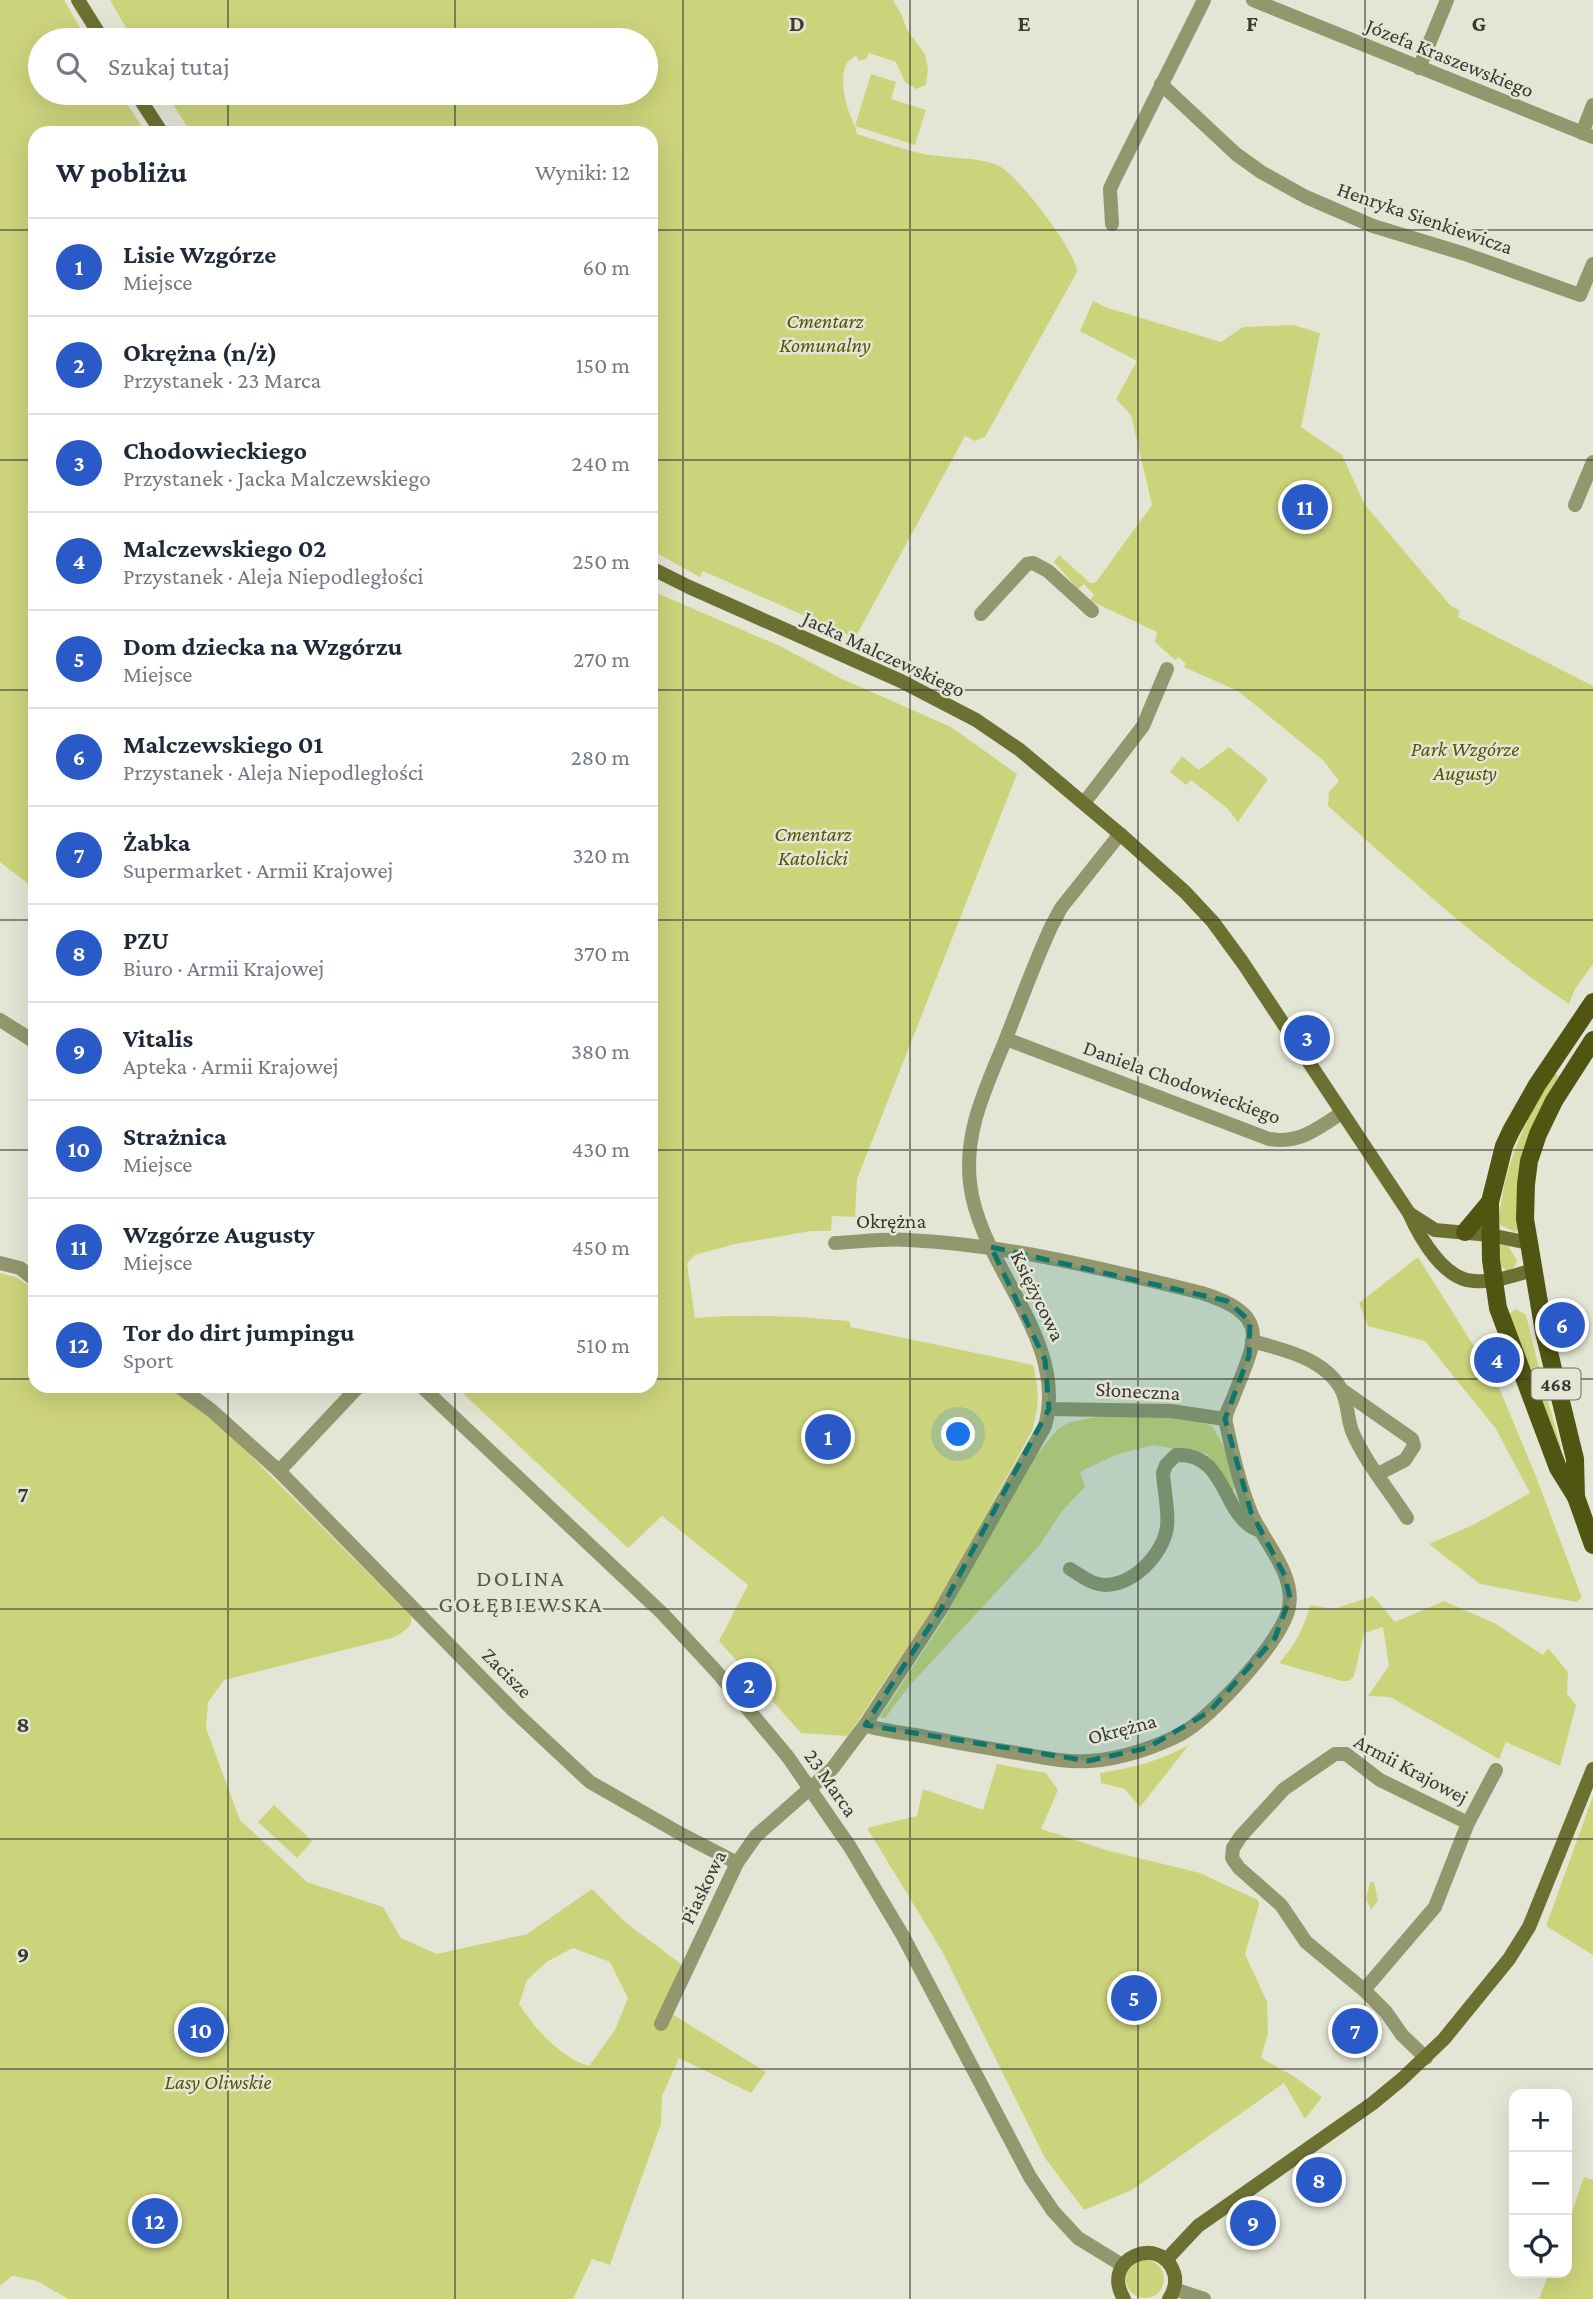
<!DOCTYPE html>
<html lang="pl">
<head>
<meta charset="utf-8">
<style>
	body { margin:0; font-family:"Crimson Pro",serif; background:#f6f6f7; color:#1f2937 }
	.controls { position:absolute; right:21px; bottom:21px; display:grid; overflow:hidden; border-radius:14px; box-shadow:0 7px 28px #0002 }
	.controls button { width:63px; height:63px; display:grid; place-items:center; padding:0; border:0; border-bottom:2px solid #e0e1e3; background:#fff; color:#1f2937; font:35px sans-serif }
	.you { position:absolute; left:959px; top:1435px; width:24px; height:24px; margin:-18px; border:5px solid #fff; border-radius:50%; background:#1a73e8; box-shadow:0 0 0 10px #1a73e833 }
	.badge { display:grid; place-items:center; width:46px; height:46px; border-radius:50%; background:#295ac8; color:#fff; font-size:23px; font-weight:700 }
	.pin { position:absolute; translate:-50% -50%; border:4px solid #fff; box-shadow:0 2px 7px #0006 }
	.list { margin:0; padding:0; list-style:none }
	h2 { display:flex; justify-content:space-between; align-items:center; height:91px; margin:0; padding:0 28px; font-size:30px }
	h2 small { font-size:23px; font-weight:400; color:#747a83 }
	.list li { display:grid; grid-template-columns:46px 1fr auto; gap:21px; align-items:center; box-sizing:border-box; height:98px; padding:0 28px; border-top:2px solid #e0e1e3 }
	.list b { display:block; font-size:26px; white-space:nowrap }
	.list p { margin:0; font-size:23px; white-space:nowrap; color:#747a83 }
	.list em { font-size:23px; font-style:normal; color:#747a83 }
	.icon { flex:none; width:38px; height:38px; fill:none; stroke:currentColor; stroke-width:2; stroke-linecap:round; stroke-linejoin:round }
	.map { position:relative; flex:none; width:1593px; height:2299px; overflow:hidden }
	.search { position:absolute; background:#fff; box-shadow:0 7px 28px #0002; left:28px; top:28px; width:630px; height:77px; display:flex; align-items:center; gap:18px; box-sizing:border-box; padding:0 24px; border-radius:38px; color:#747a83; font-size:26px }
	.panel { position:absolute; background:#fff; box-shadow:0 7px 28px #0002; left:28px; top:126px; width:630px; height:1267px; border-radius:21px }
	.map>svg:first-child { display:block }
	.green { fill:#ccd47b; fill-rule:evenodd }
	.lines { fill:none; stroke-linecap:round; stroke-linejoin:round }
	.street { stroke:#93976e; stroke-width:14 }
	.secondary { stroke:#6c7131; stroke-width:14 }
	.primary { stroke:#515512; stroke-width:18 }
	.marked { fill:#0f766e; fill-opacity:0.2; stroke:#0f766e; stroke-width:5; stroke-dasharray:14 9; stroke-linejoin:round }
	.grid { fill:none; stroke:#383932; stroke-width:2; stroke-opacity:0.55 }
	.labels { text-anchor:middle; stroke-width:5; stroke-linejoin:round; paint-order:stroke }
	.shield { fill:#e4e6d5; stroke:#6c6d63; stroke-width:2 }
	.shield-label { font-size:19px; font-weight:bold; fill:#383932 }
	.street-label { font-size:21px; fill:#383932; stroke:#e4e6d5 }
	.park-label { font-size:21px; font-style:italic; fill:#535706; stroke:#e4e6d5 }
	.neighbourhood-label { font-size:23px; letter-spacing:2px; fill:#57594b; stroke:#e4e6d5 }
	.grid-label { font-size:23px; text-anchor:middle; font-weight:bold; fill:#383932; stroke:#e4e6d5; stroke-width:5; stroke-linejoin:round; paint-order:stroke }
</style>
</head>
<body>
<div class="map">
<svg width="1593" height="2299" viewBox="0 0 1593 2299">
	<rect width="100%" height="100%" fill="#e4e6d5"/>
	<!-- green -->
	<g class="green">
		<path d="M0,0H64L87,40H40V93H120L146,133H35V889L0,862Z"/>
		<path d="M110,0H893L902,16L907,30L925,54L928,69L926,85L916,89L905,82L896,62L869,53L866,59L859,61L856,55C853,58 849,60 847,63C838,79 847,112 855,126L871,74L896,82L891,99L926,110L915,145L855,126L857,134C879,141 902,149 924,154C945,158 981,157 999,166C1018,175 1077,252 1077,272L985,437L975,441L965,436L855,638L703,571L700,577L651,550V133H191L166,93H646V40H133Z"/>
		<path d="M1093,301L1108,308L1221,342L1243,327L1293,325L1320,333L1301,427L1342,455L1365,505L1450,605L1460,611L1458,617L1593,686V964L1575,989L1569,1004C1482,946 1406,875 1328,806L1329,792L1339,781L1323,760L1238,691L1184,667L1186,664L1179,657L1175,660L1155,642L1157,632L1091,601L1090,600L1094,595L1084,584L1078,589L1054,562L1059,555L1090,583L1096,582L1152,505L1131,415L1116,399L1137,361L1080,331Z"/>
		<path d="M652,591L780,646L840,678L951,727L1017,774L857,1179L855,1217L832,1216L831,1231H811L735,1244L695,1255L687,1263L695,1318C746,1314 798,1316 849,1321L851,1327L1033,1365C1039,1392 1040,1404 1032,1431L941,1597L848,1736L801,1733L719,1641L748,1585L662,1516L628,1548L455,1386H651Z"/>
		<path d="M1229,747L1268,779L1238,822L1227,808L1191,780L1186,785L1170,772L1182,756L1199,770Z"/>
		<path d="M1554,1073L1559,1076C1527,1126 1514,1170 1518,1229L1515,1232L1500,1225L1499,1222C1503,1166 1525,1120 1554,1073Z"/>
		<path d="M1503,1244L1509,1247L1517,1261L1514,1268L1508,1271L1499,1266V1245Z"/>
		<path d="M1418,1257L1497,1383L1535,1474L1582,1598L1576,1602L1480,1584L1429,1544L1473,1525L1530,1493L1496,1429L1425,1341L1368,1326L1359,1303Z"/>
		<path d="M0,1273L15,1277L35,1289V1386H169L208,1415L230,1435L411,1616C413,1629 401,1633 392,1638L224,1680L208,1702L206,1728L240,1820L307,1882L383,1907L401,1938L437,1954L527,1934L592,1889L625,1922L681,1964L664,2009L766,2072L751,2093L679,2058L662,2096L661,2124L610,2265L592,2259L573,2299H68L37,2281L12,2276L0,2286ZM573,1948L610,1962L628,1998L615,2030L589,2066C560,2057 535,2029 519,2004L527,1980L548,1961Z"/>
		<path d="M1516,1309L1526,1315L1544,1388L1561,1447L1557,1448L1509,1314Z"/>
		<path d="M1112,1414L1191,1419L1212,1426C1224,1446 1237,1468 1233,1492L1207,1454L1153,1445L1115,1455L1080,1472L1085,1487L1062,1511L1039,1546L910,1685L885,1718L880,1717L945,1618L1020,1475L1058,1429L1070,1422Z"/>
		<path d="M1373,1596L1395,1622L1444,1601L1496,1624L1543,1655L1548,1648L1568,1672L1567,1694L1576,1705L1560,1766L1506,1742L1499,1759L1390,1697L1368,1696L1389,1666L1383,1627L1364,1633L1354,1676L1349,1681H1342L1279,1663C1295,1645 1304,1629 1310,1605L1334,1609Z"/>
		<path d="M1189,1745L1140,1807L1125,1789L1101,1783L1100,1773C1132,1768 1160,1761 1189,1745Z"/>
		<path d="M997,1764L1046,1773L1058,1790L1041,1829L1106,1850L1200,1873L1258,1900L1259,1905L1245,1954L1267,2002L1268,2033L1261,2058L1295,2077L1322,2097L1305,2119L1284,2083L1132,2190L1084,2210L1045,2158L942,1951L867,1828L917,1816L923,1789L983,1810Z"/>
		<path d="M1593,1796V1955L1546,1926Z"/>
		<path d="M274,1805L312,1841L297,1858L258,1822Z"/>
		<path d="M1370,1882H1374L1378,1901L1371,1910L1366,1899Z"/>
		<path d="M1584,2177L1593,2180V2299H1539L1549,2273H1567V2227Z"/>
		<circle cx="1145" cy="2279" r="19"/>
	</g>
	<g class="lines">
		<!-- street -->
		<g class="street">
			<path d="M1253,0L1593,137"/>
			<path d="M1419,68L1447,0"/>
			<path d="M1161,84L1236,154L1261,172L1306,197L1373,226L1465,254L1580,295L1593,264"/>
			<path d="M1582,133L1593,105"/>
			<path d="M1112,224L1110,189L1115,178L1204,0"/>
			<path d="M1575,505L1593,462"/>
			<path d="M981,614L1027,564L1033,563L1048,571L1092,611"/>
			<path d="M1084,803L1143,726L1167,669"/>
			<path d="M0,1020L35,1042"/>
			<path d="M1006,1039L1269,1139C1301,1144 1317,1128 1342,1113"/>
			<path d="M835,1243C859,1242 885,1238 909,1240C1010,1245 1104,1269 1202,1293C1274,1316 1255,1341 1233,1398C1230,1406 1224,1415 1226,1423C1232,1452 1241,1489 1252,1515C1265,1543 1295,1574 1289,1607C1283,1640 1211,1718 1181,1734C1154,1748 1120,1759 1090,1761C1064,1763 1036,1756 1011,1752C981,1747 952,1742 922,1736C903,1733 883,1731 865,1725"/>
			<path d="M0,1263L20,1268L35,1280"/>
			<path d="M1252,1341C1283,1350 1324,1358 1341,1389C1348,1401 1347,1418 1352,1431C1365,1462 1389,1490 1407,1518"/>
			<path d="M178,1386L211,1410L279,1471L515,1712L590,1782L681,1834L737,1863"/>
			<path d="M421,1386L663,1614L716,1671L788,1757L850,1847L903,1936L1030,2177L1053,2211L1078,2238L1122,2265"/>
			<path d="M1342,1390L1412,1439L1414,1446L1405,1460L1378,1474"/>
			<path d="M1049,1409L1171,1411L1225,1419"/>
			<path d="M279,1471L359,1386"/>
			<path d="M1070,1569C1079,1574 1088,1582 1098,1584C1128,1591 1163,1556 1167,1527C1169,1511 1164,1491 1163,1473L1166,1465L1176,1455C1229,1452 1221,1520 1261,1531"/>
			<path d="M1364,1990L1435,1907L1468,1823L1496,1770"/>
			<path d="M661,2024L737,1863L756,1836L832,1769L865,1725L941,1609L1045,1426C1069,1339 979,1266 970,1183C964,1131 986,1088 1005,1041C1020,1003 1034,964 1051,927L1061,908L1120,834"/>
			<path d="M1426,2058L1402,2035L1386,2012L1364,1990L1306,1942L1281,1905L1239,1868L1232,1858L1233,1848L1241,1836L1284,1789L1335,1754H1346L1380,1780L1468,1823"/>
			<path d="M1174,2289L1204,2299"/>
		</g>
		<!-- secondary -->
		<g class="secondary">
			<path d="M78,0L103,40"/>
			<path d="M136,93L162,133"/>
			<path d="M651,568L689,587L901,681L976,720L1020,750L1120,834L1185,892L1213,922L1243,963L1409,1213C1420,1238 1444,1280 1474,1281C1494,1283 1515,1275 1533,1270"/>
			<path d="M1410,1214L1435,1230L1490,1235L1529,1243"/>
			<path d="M1166,2260L1198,2226L1373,2103L1402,2079L1444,2039L1509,1959L1529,1927L1593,1769"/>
			<path d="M1124,2299C1099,2257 1162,2234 1174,2273C1177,2282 1174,2291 1169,2299"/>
		</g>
		<!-- primary -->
		<g class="primary">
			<path d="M1593,1002L1537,1085L1511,1131L1504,1146L1490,1202L1491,1260L1498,1308L1558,1468L1576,1497L1593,1545"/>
			<path d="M1465,1232L1490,1202"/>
			<path d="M1576,1497L1575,1459L1544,1332L1525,1219L1526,1184L1529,1161L1538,1134L1554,1101L1593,1040"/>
		</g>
	</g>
	<!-- marked area -->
	<path class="marked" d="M991,1247L1227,1301L1250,1321L1249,1356L1225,1419L1251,1512L1285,1576L1290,1598L1275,1638L1209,1712L1147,1748L1088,1761L865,1725L941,1609L1049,1409L1045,1360Z"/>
	<!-- grid -->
	<path class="grid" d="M228,0V40M455,0V40M683,0V2299M910,0V2299M1138,0V2299M1365,0V2299M228,93V133M455,93V133M0,230H35M651,230H1593M0,460H35M651,460H1593M0,690H35M651,690H1593M0,920H35M651,920H1593M0,1150H35M651,1150H1593M0,1379H35M651,1379H1593M228,1386V2299M455,1386V2299M0,1609H1593M0,1839H1593M0,2069H1593"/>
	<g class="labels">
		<!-- shield labels -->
		<rect class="shield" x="1531.5" y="1368.5" width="49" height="31" rx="5"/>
		<g class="shield-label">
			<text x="1556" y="1391">468</text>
		</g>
		<!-- street labels -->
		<g class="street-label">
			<text transform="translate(1450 58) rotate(22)" y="7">Józefa Kraszewskiego</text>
			<text transform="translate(1425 218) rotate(19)" y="7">Henryka Sienkiewicza</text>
			<text transform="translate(884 654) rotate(25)" y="7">Jacka Malczewskiego</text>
			<text transform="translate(1182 1082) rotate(20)" y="7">Daniela Chodowieckiego</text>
			<text x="891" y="1228">Okrężna</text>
			<text transform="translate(1038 1296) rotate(64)" y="7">Księżycowa</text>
			<text transform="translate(1138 1391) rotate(3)" y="7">Słoneczna</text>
			<text transform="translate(507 1673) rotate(45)" y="7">Zacisze</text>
			<text transform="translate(1122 1729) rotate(-15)" y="7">Okrężna</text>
			<text transform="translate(1411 1769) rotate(28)" y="7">Armii Krajowej</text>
			<text transform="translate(831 1783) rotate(55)" y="7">23 Marca</text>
			<text transform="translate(703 1887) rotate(-64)" y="7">Piaskowa</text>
		</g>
		<!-- park labels -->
		<g class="park-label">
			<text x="825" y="328">Cmentarz<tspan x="825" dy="24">Komunalny</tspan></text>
			<text x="1465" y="756">Park Wzgórze<tspan x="1465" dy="24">Augusty</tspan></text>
			<text x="813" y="841">Cmentarz<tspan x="813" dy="24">Katolicki</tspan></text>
			<text x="218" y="2089">Lasy Oliwskie</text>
		</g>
		<!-- neighbourhood labels -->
		<g class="neighbourhood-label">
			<text x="521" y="1586">DOLINA<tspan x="521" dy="26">GOŁĘBIEWSKA</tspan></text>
		</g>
	</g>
	<g class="grid-label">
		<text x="797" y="31">D</text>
		<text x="1024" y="31">E</text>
		<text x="1252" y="31">F</text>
		<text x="1479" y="31">G</text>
		<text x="23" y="1502">7</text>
		<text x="23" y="1732">8</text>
		<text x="23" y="1962">9</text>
	</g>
</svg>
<div class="controls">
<button>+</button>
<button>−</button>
<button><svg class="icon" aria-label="locate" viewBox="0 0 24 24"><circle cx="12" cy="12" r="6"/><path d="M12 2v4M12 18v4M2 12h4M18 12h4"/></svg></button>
</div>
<div class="you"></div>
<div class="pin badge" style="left:828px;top:1437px">1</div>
<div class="pin badge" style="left:749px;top:1685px">2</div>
<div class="pin badge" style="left:1307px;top:1038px">3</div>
<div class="pin badge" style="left:1497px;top:1360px">4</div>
<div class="pin badge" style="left:1134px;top:1998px">5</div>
<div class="pin badge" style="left:1562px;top:1325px">6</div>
<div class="pin badge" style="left:1355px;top:2031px">7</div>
<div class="pin badge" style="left:1319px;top:2180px">8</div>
<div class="pin badge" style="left:1253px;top:2223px">9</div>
<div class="pin badge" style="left:201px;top:2030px">10</div>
<div class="pin badge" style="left:1305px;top:507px">11</div>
<div class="pin badge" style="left:155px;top:2221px">12</div>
<div class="search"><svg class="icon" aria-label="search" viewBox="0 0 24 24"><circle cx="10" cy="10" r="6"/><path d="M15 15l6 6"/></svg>Szukaj tutaj</div>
<section class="panel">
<h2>W pobliżu<small>Wyniki: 12</small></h2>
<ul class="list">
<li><span class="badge">1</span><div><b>Lisie Wzgórze</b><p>Miejsce</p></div><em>60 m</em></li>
<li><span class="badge">2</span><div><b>Okrężna (n/ż)</b><p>Przystanek · 23 Marca</p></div><em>150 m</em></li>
<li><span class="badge">3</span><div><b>Chodowieckiego</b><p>Przystanek · Jacka Malczewskiego</p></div><em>240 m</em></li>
<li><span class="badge">4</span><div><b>Malczewskiego 02</b><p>Przystanek · Aleja Niepodległości</p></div><em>250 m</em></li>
<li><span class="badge">5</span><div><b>Dom dziecka na Wzgórzu</b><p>Miejsce</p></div><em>270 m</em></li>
<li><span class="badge">6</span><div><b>Malczewskiego 01</b><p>Przystanek · Aleja Niepodległości</p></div><em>280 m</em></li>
<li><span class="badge">7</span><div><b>Żabka</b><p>Supermarket · Armii Krajowej</p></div><em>320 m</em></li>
<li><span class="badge">8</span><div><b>PZU</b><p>Biuro · Armii Krajowej</p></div><em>370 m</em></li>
<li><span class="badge">9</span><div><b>Vitalis</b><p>Apteka · Armii Krajowej</p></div><em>380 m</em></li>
<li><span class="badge">10</span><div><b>Strażnica</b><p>Miejsce</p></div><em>430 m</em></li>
<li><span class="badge">11</span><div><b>Wzgórze Augusty</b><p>Miejsce</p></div><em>450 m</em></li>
<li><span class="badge">12</span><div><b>Tor do dirt jumpingu</b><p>Sport</p></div><em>510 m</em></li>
</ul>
</section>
</div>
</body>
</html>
